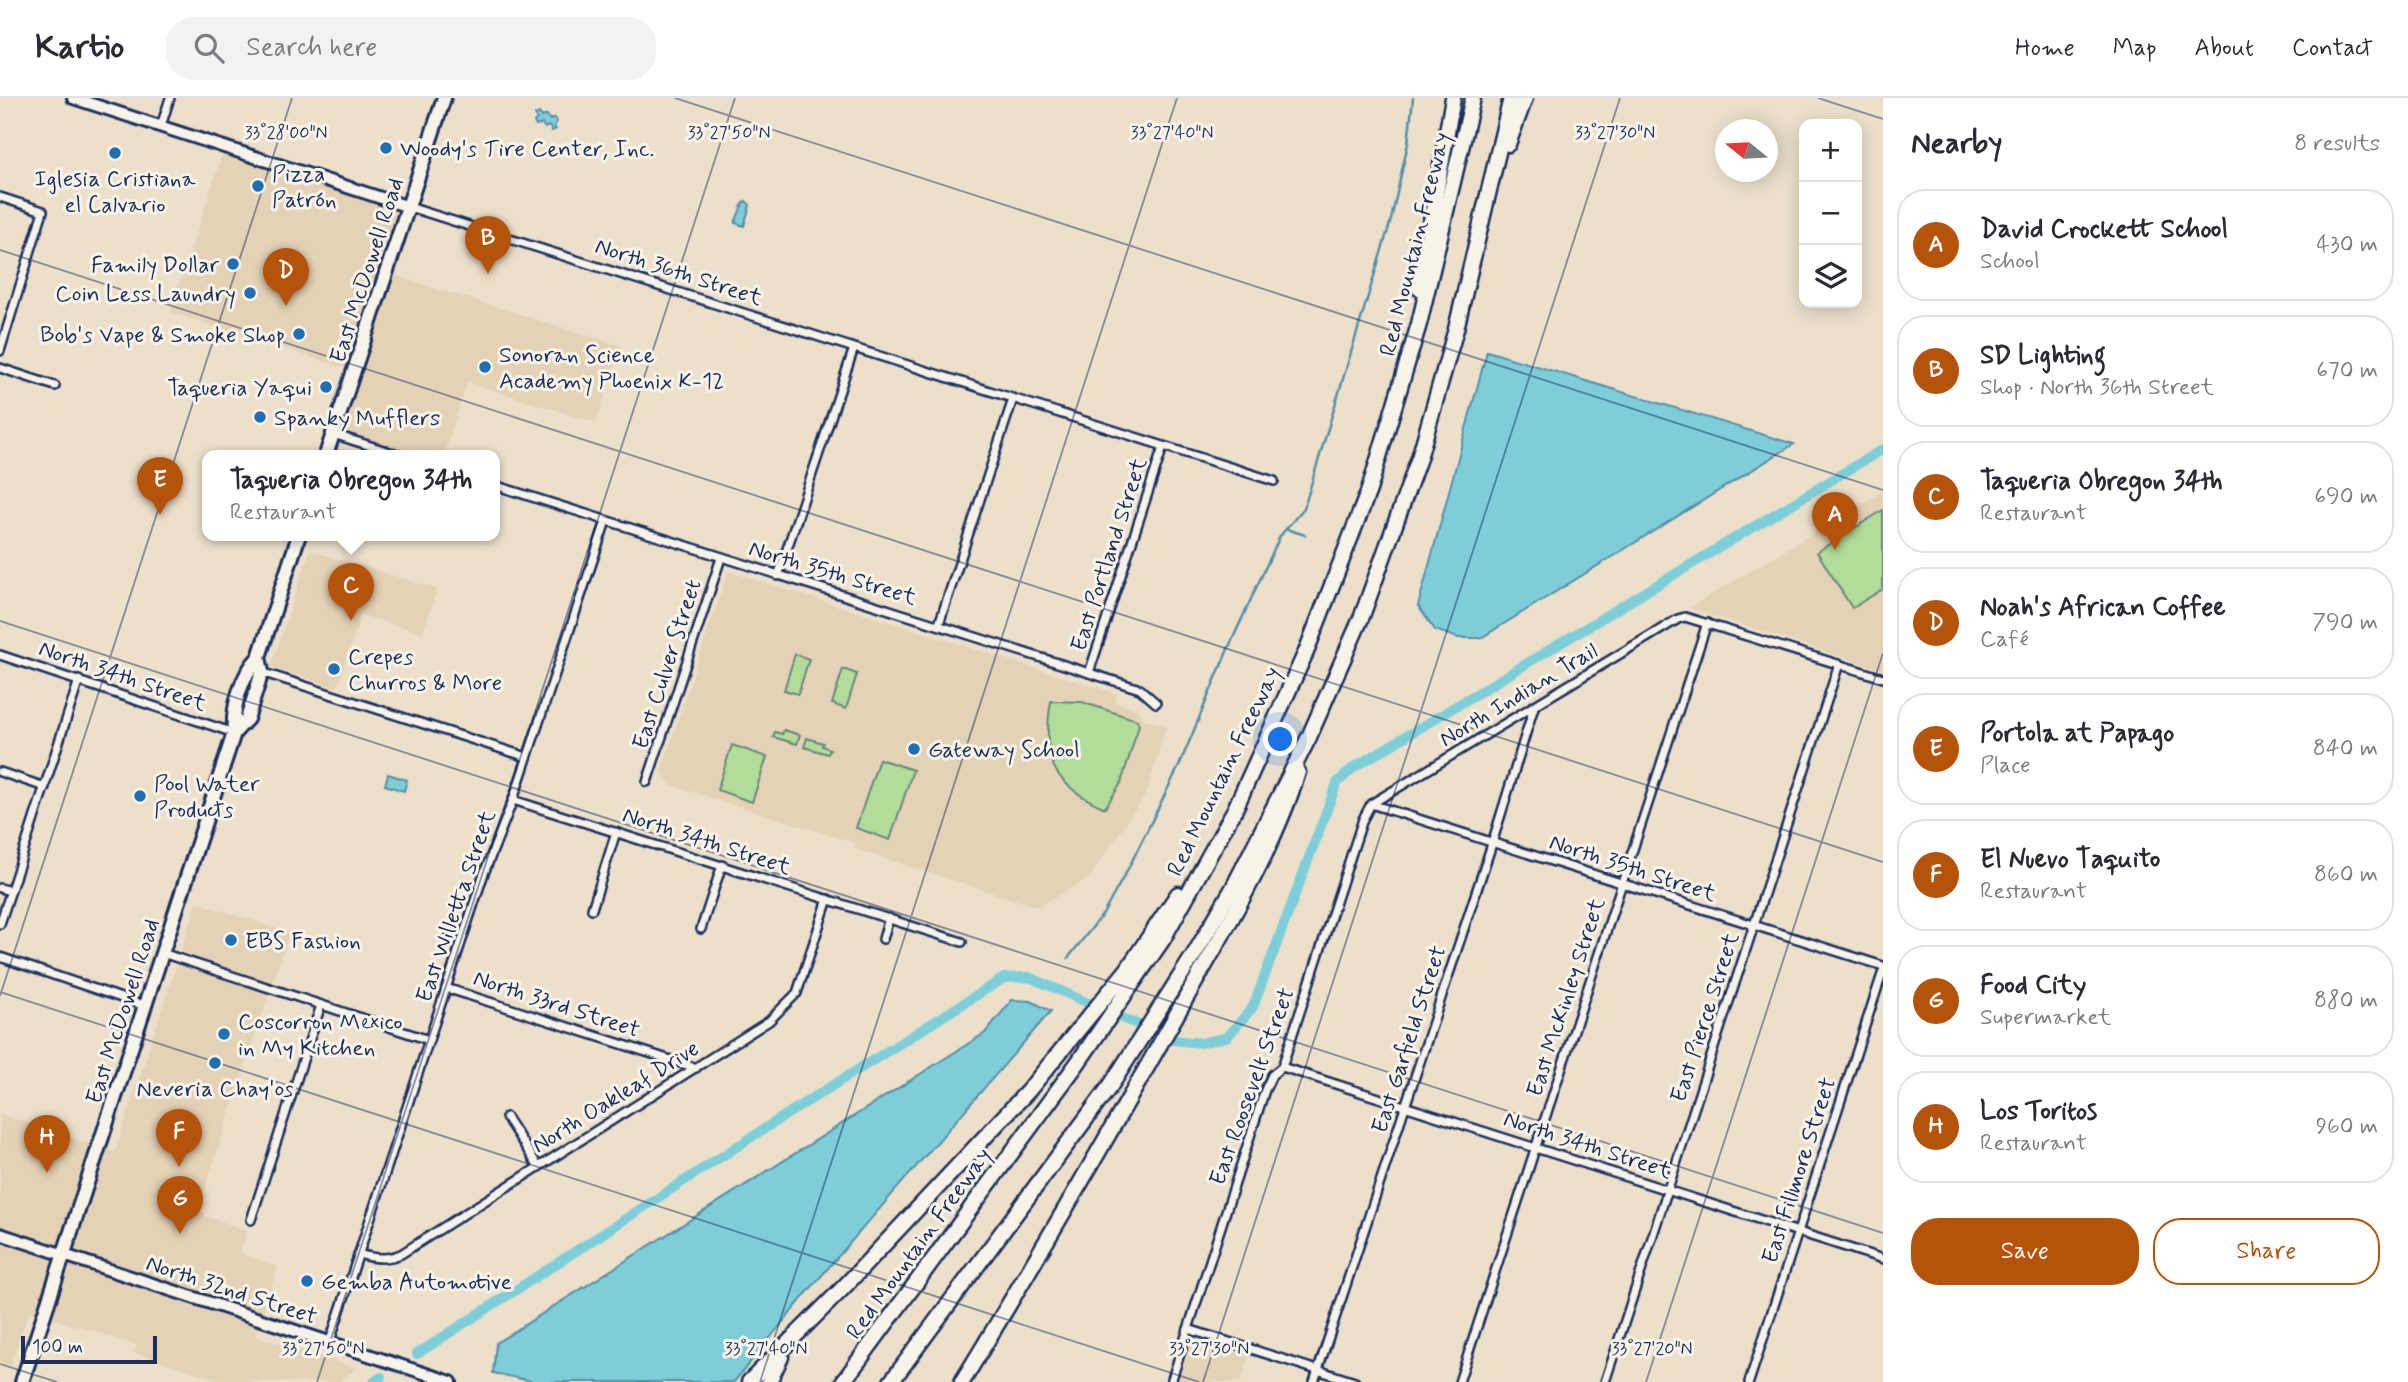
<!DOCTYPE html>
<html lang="en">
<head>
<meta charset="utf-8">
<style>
	body { margin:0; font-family:Mynerve,sans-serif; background:#f2f2f3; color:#2b2b33 }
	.controls { position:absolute; right:21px; top:21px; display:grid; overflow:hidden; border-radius:14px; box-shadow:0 4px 18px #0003 }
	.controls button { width:63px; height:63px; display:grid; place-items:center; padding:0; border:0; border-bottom:2px solid #e1e1e2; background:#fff; color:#2b2b33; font:35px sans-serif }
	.compass { position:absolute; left:1715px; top:21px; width:63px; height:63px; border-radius:50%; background:#fff; box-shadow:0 4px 18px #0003; rotate:288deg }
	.scale { position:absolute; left:21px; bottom:18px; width:136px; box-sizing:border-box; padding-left:7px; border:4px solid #1b2f5e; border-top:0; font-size:19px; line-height:24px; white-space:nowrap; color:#1b2f5e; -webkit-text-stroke:5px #f7f3e8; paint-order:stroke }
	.you { position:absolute; left:1281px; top:642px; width:24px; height:24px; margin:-18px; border:5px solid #fff; border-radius:50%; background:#1a73e8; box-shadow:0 0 0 10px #1a73e833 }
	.badge { display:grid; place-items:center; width:46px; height:46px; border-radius:50%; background:#b45309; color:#fff; font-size:23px; font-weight:700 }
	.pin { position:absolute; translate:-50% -58px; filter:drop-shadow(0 2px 4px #0008) }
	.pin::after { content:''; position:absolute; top:37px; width:24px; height:21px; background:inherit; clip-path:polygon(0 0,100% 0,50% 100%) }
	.popup { position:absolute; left:202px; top:352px; width:298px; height:91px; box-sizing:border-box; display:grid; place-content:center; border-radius:14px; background:#fff; filter:drop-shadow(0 2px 5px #0005); font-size:23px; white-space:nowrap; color:#7c7c81 }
	.popup b { font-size:26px; color:#2b2b33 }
	.popup::after { content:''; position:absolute; left:50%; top:100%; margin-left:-14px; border:14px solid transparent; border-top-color:#fff }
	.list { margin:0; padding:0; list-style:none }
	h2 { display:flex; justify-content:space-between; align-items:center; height:91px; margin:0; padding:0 28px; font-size:30px }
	h2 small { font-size:23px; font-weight:400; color:#7c7c81 }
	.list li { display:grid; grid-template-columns:46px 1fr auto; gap:21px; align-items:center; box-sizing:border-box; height:112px; margin:0 14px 14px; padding:0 14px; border:2px solid #e1e1e2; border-radius:28px }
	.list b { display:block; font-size:26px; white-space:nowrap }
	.list p { margin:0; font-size:23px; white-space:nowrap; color:#7c7c81 }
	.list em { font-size:23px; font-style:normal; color:#7c7c81 }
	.actions { display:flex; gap:14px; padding:21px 28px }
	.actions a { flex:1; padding:16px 0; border:2px solid #b45309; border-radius:28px; text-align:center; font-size:24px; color:#b45309 }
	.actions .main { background:#b45309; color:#fff }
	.icon { flex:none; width:38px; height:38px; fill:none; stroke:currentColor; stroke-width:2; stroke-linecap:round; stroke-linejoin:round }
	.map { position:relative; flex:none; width:1883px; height:1284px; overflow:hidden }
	header { display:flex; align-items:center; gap:42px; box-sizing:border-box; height:98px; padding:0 35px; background:#fff; border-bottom:2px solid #e1e1e2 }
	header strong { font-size:33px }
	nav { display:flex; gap:38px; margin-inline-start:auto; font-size:24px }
	.search { width:490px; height:63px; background:#f2f2f3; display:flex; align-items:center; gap:18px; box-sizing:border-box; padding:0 24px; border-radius:28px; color:#7c7c81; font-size:26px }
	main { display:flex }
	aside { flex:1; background:#fff }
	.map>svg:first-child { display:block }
	.built { fill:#e4d2b6 }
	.green { fill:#b2dc99; stroke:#66867c; stroke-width:2 }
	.water { fill:#7eced9; stroke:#568ea8; stroke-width:2 }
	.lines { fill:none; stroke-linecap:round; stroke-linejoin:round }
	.stream { stroke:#568ea8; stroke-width:2.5 }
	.canal { stroke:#7eced9; stroke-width:10 }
	.minor-casing { stroke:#1b2f5e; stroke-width:12 }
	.secondary-casing { stroke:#1b2f5e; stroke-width:16 }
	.primary-casing { stroke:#1b2f5e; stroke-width:18 }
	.motorway-casing { stroke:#1b2f5e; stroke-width:19 }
	.minor { stroke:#f7f3e8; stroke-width:7 }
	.secondary { stroke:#f7f3e8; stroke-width:10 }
	.primary { stroke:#f7f3e8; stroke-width:12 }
	.motorway { stroke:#f7f3e8; stroke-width:14 }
	.ticks { fill:none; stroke:#1b2f5e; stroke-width:2; stroke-opacity:0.45 }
	.poi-dot { fill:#1f6fb2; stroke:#f7f3e8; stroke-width:2.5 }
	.labels { text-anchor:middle; stroke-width:6; stroke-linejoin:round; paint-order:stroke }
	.poi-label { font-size:23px; fill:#1b2f5e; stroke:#f7f3e8; text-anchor:start }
	.street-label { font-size:23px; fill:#1b2f5e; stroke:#f7f3e8 }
	.ticks-label { font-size:18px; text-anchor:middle; fill:#1b2f5e; stroke:#f7f3e8; stroke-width:6; stroke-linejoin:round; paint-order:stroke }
</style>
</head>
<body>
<header>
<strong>Kartio</strong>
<div class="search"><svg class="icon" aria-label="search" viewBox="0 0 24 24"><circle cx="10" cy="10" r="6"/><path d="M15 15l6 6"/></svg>Search here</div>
<nav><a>Home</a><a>Map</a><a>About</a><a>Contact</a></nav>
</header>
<main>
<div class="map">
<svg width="1883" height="1284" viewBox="0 0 1883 1284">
	<rect width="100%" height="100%" fill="#ece0cb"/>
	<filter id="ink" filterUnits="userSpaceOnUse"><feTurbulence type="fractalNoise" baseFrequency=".0143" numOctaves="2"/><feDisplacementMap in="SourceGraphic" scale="14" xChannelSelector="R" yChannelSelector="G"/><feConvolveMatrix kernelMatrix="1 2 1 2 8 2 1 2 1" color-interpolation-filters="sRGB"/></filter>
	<g filter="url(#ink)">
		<!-- built -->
		<g class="built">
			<path d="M225,48L409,109L387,175L622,248L596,325L467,284L444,357H399L333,336L354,273L170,214Z"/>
			<path d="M1883,393V572L1689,510Z"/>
			<path d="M310,452L437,491L423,535L361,517L337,590L271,569Z"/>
			<path d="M728,473L1117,596L1115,604L1137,611L1144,621L1166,628L1147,694L1089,780L1038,809L854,751L855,745L670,687L661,673Z"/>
			<path d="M197,804L289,835L200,1106L201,1113L205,1118L247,1132L240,1155L278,1169L255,1238L353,1269L354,1273L338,1284H226L134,1255L137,1247L29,1213L10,1268L0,1265V1016L115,1054Z"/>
			<path d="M1192,1240L1249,1259L1241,1284H1178Z"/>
		</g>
		<!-- green -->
		<g class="green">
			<path d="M1883,412V491L1852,510L1817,454Z"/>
			<path d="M795,556L809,561L798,596L784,592Z"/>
			<path d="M843,571L857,576L846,611L832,606Z"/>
			<path d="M1051,603L1082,604L1137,622L1139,627L1121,685L1105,710C1050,686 1042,660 1051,603Z"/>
			<path d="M784,632L800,637L797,646L773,639L775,634L782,636Z"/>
			<path d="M807,640L823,645L822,648L830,651L828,656L804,649Z"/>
			<path d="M732,647L767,659L752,704L717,692Z"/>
			<path d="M879,661L913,672L890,742L856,730Z"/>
		</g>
		<!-- water -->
		<g class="water">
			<path d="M539,15L542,19L547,17L550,22L555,20L557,24L554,28L556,31L552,33L549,28L545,30L542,26L536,28L534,24L537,21L535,17Z"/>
			<path d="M746,103L750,107L744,128L735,125L743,105Z"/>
			<path d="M1487,253L1794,346L1481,540H1458L1435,532L1418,508Z"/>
			<path d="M388,676L407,682L404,693L385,687Z"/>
			<path d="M1012,902L1031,903L1051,913L810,1191L734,1284H536L493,1275L496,1245L985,935Z"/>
		</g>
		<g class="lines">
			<!-- stream -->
			<g class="stream">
				<path d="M1286,431L1305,437"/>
				<path d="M1068,860L1103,816L1129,769L1179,668L1228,551L1280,438L1304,410L1391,122L1408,45L1413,0"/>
			</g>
			<!-- canal -->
			<g class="canal">
				<path d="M417,1256L781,1020L1004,880L1029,879L1173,942L1201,945L1227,939L1253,909L1337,685L1353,670L1883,351"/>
				<path d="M374,1284L381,1279"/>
			</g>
			<!-- minor casing -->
			<g class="minor-casing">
				<g id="minor">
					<path d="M161,28L170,0"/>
					<path d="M0,99L43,113L0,253"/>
					<path d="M409,109L1274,383"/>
					<path d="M0,270L55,288"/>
					<path d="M333,336L399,357"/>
					<path d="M494,387L1140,591L1156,605"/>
					<path d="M778,478L854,250"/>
					<path d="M939,526L1013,301"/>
					<path d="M0,557L234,635"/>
					<path d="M261,574L527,659"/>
					<path d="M1089,575L1163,349"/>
					<path d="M0,674L45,689"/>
					<path d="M647,684L721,460"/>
					<path d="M513,702L962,844"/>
					<path d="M1371,706L1883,868"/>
					<path d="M0,790L11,793"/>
					<path d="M592,811L616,734"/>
					<path d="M0,826L79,582"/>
					<path d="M701,831L722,767"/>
					<path d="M883,841L889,820"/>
					<path d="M162,855L429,942"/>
					<path d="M0,859L145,908"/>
					<path d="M446,890L696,970"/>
					<path d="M1282,969L1883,1161"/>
					<path d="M506,1019L538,1068"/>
					<path d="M251,1122L321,907"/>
					<path d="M359,1156C374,1161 387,1162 401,1156L769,923L797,895L828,801"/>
					<path d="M1188,1231L1355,1284"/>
					<path d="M329,1246L483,778L513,702L606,423"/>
					<path d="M1171,1284L1265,992L1272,977L1282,969L1363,721L1371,706L1678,521L1685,519L1883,580"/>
					<path d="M1314,1284L1490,752L1534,609"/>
					<path d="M1459,1284L1707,525"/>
					<path d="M1605,1284L1839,566"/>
					<path d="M1749,1284L1883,873"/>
				</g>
			</g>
			<!-- secondary casing -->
			<g class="secondary-casing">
				<g id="secondary">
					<path d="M73,0L409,109"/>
					<path d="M0,1136L451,1284"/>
				</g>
			</g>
			<!-- primary casing -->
			<g class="primary-casing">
				<g id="primary">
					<path d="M326,357L444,0"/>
					<path d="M234,635L247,621L262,574L259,559"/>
					<path d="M22,1284L234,635C232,609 241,578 259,559L299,437"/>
				</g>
			</g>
			<!-- motorway casing -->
			<g class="motorway-casing">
				<g id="motorway">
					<path d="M1508,46L1525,0"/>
					<path d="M1419,190L1453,0"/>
					<path d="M749,1284L843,1190L1028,993L1127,872L1178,796"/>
					<path d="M769,1284L781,1259"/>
					<path d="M843,1284L1077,966L1163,841L1235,711L1306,554L1369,392L1419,226L1473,0"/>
					<path d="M891,1284L1111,987L1195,855L1233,790L1309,639L1362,518L1419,360L1456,231L1511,0"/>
					<path d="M962,1284C1036,1163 1107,1040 1177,916C1221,838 1271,759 1298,674"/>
				</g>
			</g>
			<!-- minor -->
			<use href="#minor" class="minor"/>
			<!-- secondary -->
			<use href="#secondary" class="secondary"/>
			<!-- primary -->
			<use href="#primary" class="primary"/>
			<!-- motorway -->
			<use href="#motorway" class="motorway"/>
		</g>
	</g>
	<!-- ticks -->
	<path class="ticks" d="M675,0L1883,392M1818,0L1883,21M0,152L1883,764M0,523L1883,1135M0,894L1199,1284M0,898L292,0M0,1266L57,1284M317,1284L735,0M760,1284L1177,0M1203,1284L1620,0M1646,1284L1883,555"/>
	<!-- markers -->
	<g class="poi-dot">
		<circle cx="386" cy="50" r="7"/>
		<circle cx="115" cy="55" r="7"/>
		<circle cx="258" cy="88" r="7"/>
		<circle cx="233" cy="166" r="7"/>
		<circle cx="250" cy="195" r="7"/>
		<circle cx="299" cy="236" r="7"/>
		<circle cx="485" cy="269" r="7"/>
		<circle cx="326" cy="289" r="7"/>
		<circle cx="260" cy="319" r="7"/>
		<circle cx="334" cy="571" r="7"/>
		<circle cx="914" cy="651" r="7"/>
		<circle cx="140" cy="698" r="7"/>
		<circle cx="231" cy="842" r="7"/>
		<circle cx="224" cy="936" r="7"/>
		<circle cx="215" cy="965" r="7"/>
		<circle cx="307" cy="1183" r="7"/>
	</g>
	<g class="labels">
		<!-- poi labels -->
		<g class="poi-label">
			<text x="400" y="58">Woody's Tire Center, Inc.</text>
			<text x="272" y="83">Pizza<tspan x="272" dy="26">Patrón</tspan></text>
			<text x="115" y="88" text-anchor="middle">Iglesia Cristiana<tspan x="115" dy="26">el Calvario</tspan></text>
			<text x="219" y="174" text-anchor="end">Family Dollar</text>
			<text x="236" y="203" text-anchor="end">Coin Less Laundry</text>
			<text x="285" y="244" text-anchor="end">Bob's Vape &amp; Smoke Shop</text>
			<text x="499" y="264">Sonoran Science<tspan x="499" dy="26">Academy Phoenix K-12</tspan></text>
			<text x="312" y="297" text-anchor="end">Taqueria Yaqui</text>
			<text x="274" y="327">Spanky Mufflers</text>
			<text x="348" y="566">Crepes<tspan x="348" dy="26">Churros &amp; More</tspan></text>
			<text x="928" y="659">Gateway School</text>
			<text x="154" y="693">Pool Water<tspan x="154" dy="26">Products</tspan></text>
			<text x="245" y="850">EBS Fashion</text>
			<text x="238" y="931">Coscorron Mexico<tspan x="238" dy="26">in My Kitchen</tspan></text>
			<text x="215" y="998" text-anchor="middle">Neveria Chay'os</text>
			<text x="321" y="1191">Gemba Automotive</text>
		</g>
		<!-- street labels -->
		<g class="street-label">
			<text transform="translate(1414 146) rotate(-76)" y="8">Red Mountain Freeway</text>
			<text transform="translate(366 172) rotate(-72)" y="8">East McDowell Road</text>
			<text transform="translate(679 173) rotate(18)" y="8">North 36th Street</text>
			<text transform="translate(1108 456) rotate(-72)" y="8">East Portland Street</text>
			<text transform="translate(833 474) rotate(17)" y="8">North 35th Street</text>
			<text transform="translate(666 566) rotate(-72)" y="8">East Culver Street</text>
			<text transform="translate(123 577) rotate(19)" y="8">North 34th Street</text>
			<text transform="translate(1518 596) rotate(-31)" y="8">North Indian Trail</text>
			<text transform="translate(1223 673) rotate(-64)" y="8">Red Mountain Freeway</text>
			<text transform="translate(707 742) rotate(18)" y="8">North 34th Street</text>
			<text transform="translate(1633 769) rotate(18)" y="8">North 35th Street</text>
			<text transform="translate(455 808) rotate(-71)" y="8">East Willetta Street</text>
			<text transform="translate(1565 899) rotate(-72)" y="8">East McKinley Street</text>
			<text transform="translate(557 905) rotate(18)" y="8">North 33rd Street</text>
			<text transform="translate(122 913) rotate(-72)" y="8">East McDowell Road</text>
			<text transform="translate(1704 919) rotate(-72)" y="8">East Pierce Street</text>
			<text transform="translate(1408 941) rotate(-72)" y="8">East Garfield Street</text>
			<text transform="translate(1251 988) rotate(-70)" y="8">East Roosevelt Street</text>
			<text transform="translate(615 998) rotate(-32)" y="8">North Oakleaf Drive</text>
			<text transform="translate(1588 1046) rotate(18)" y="8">North 34th Street</text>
			<text transform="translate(1798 1072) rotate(-72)" y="8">East Fillmore Street</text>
			<text transform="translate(918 1145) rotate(-54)" y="8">Red Mountain Freeway</text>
			<text transform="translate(232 1191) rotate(18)" y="8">North 32nd Street</text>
		</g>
	</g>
	<g class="ticks-label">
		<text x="286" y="40">33°28'00"N</text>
		<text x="729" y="40">33°27'50"N</text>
		<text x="1172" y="40">33°27'40"N</text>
		<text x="1615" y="40">33°27'30"N</text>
		<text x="323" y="1256">33°27'50"N</text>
		<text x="766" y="1256">33°27'40"N</text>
		<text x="1209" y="1256">33°27'30"N</text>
		<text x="1652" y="1256">33°27'20"N</text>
	</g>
</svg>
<div class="controls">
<button>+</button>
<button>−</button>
<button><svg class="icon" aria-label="layers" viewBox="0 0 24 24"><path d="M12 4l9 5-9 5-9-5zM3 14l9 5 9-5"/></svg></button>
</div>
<svg class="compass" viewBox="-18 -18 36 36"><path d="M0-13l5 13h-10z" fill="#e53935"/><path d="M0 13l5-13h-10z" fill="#7c7c81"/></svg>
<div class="scale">100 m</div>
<div class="you"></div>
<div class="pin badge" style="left:1835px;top:452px">A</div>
<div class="pin badge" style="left:488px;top:176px">B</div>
<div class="pin badge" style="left:351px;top:523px">C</div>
<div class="popup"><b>Taqueria Obregon 34th</b>Restaurant</div>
<div class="pin badge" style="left:286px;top:208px">D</div>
<div class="pin badge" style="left:160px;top:417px">E</div>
<div class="pin badge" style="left:179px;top:1069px">F</div>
<div class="pin badge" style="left:180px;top:1136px">G</div>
<div class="pin badge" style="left:47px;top:1075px">H</div>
</div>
<aside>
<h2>Nearby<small>8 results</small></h2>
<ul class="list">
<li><span class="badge">A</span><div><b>David Crockett School</b><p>School</p></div><em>430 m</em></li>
<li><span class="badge">B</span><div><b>SD Lighting</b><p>Shop · North 36th Street</p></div><em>670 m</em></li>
<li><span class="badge">C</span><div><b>Taqueria Obregon 34th</b><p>Restaurant</p></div><em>690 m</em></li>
<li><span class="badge">D</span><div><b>Noah's African Coffee</b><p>Café</p></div><em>790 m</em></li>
<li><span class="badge">E</span><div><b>Portola at Papago</b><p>Place</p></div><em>840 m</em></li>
<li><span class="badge">F</span><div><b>El Nuevo Taquito</b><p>Restaurant</p></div><em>860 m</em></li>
<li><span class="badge">G</span><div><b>Food City</b><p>Supermarket</p></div><em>880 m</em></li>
<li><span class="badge">H</span><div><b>Los Toritos</b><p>Restaurant</p></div><em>960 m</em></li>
</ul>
<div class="actions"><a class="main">Save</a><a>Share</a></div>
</aside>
</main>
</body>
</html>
